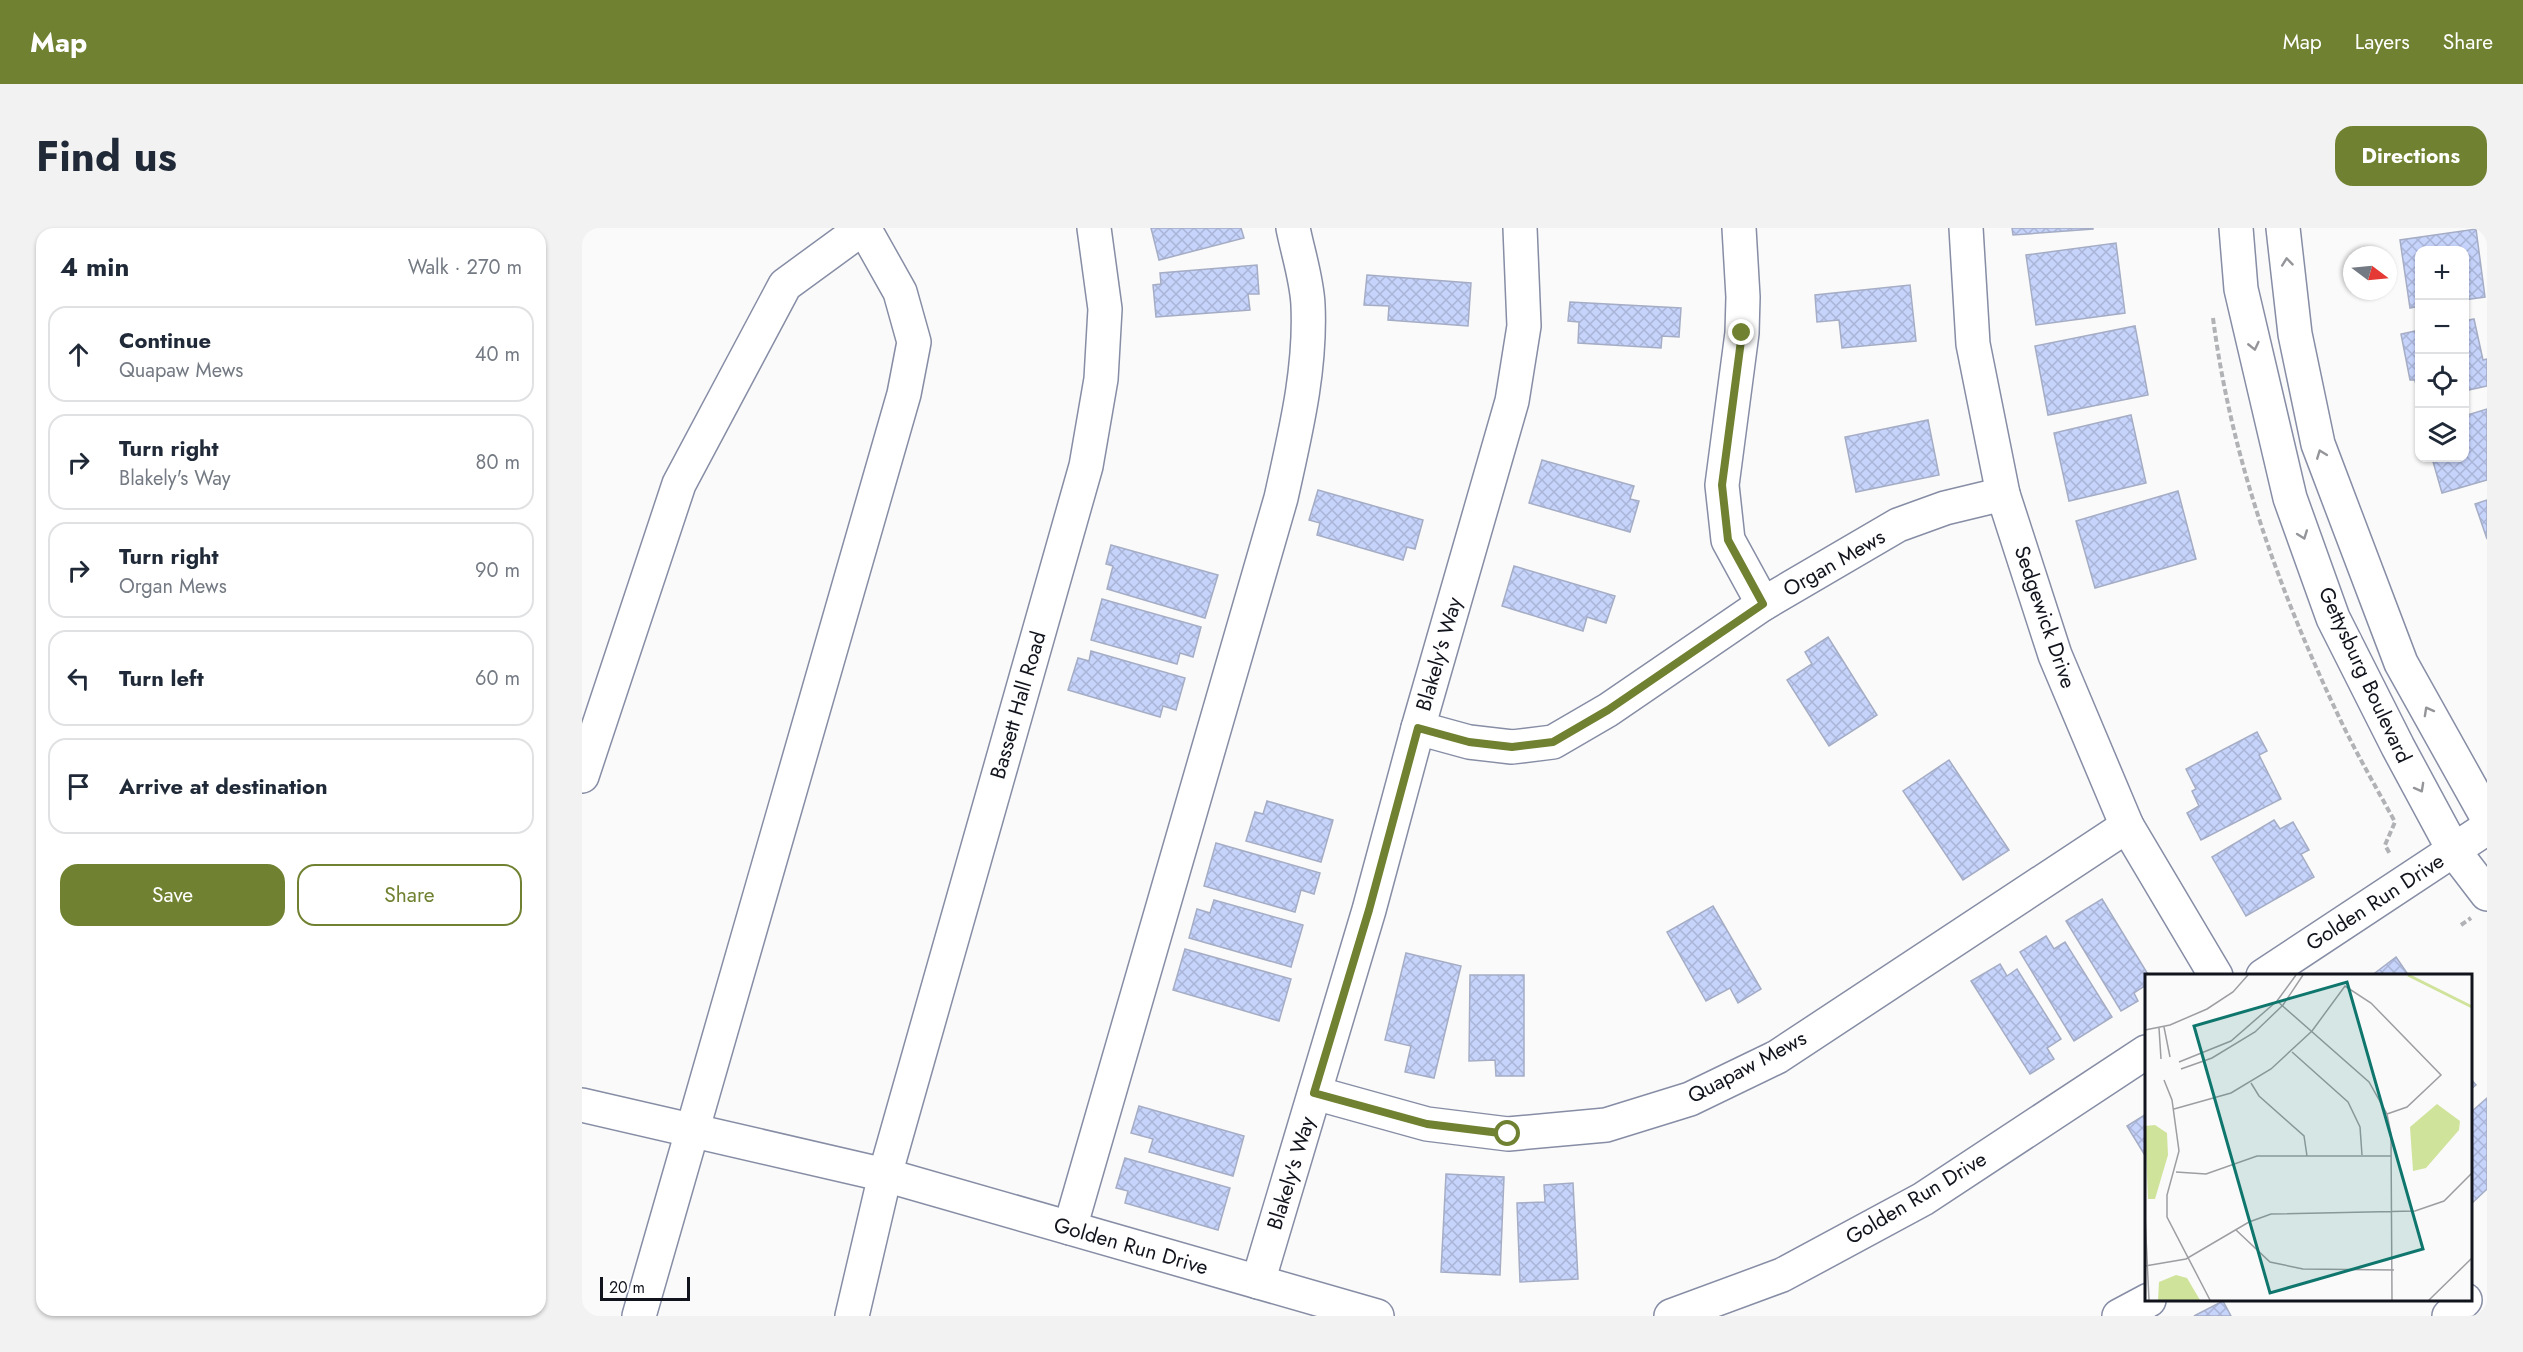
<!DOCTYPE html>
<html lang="en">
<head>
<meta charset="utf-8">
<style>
	body { margin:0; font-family:Jost,sans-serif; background:#f2f2f3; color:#1f2937 }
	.controls { position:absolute; right:18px; top:18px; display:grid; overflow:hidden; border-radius:12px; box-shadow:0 2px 4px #0004 }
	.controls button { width:54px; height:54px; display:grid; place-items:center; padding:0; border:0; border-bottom:2px solid #e0e1e3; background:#fff; color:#1f2937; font:30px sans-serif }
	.compass { position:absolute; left:1761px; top:18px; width:54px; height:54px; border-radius:50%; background:#fff; box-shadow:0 2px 4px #0004; rotate:106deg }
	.scale { position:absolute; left:18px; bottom:15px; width:90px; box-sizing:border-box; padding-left:6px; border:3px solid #12141d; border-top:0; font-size:16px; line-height:21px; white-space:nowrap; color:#12141d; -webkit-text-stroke:4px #fff; paint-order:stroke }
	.stop { position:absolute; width:18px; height:18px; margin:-14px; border:4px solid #708231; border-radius:50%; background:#fff }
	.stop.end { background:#708231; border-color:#fff; box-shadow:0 2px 6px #0008 }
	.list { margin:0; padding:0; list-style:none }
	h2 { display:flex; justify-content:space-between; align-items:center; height:78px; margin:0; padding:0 24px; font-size:26px }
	h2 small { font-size:20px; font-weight:400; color:#747a83 }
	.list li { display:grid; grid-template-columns:39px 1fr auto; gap:18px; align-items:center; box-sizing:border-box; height:96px; margin:0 12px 12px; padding:0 12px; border:2px solid #e0e1e3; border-radius:18px }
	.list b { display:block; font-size:22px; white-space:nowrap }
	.list p { margin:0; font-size:20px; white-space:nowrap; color:#747a83 }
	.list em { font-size:20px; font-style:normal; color:#747a83 }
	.actions { display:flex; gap:12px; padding:18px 24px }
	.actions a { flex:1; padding:14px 0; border:2px solid #708231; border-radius:18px; text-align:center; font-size:21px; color:#708231 }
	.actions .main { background:#708231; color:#fff }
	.icon { flex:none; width:33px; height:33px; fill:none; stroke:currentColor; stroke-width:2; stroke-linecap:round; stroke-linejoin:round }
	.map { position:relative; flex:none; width:1905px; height:1088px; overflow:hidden; border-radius:18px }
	header { display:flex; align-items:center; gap:36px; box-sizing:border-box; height:84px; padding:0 30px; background:#708231; color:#fff }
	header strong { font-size:28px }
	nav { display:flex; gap:33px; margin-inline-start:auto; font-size:21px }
	.intro { display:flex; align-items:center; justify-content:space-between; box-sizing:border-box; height:144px; padding:0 36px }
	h1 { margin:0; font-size:42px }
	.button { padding:15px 27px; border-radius:18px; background:#708231; color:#fff; font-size:21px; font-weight:700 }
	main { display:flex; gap:36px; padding:0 36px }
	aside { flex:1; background:#fff; border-radius:18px; box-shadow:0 2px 4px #0004 }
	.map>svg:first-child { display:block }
	.building { fill:url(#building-cross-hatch); stroke:#a5adc5; stroke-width:1.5 }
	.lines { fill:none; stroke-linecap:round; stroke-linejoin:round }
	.minor-casing { stroke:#868da5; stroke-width:36 }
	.path { stroke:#b1b2b5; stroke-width:4; stroke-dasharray:6 3; stroke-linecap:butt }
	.minor { stroke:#fff; stroke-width:33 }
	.oneway { stroke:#949599 }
	.route { stroke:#708231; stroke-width:8 }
	.labels { text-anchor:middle; stroke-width:6; stroke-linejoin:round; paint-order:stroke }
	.street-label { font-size:21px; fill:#12141d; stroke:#fff }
	.inset-river { fill:none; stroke:#d0e39b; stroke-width:3 }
	.inset-road { fill:none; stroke:#9d9ea2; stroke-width:1.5 }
	.view { fill:#0f766e; fill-opacity:0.15; stroke:#0f766e; stroke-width:3 }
	.inset-edge { fill:none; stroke:#12141d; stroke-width:3 }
</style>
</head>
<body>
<header>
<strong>Map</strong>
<nav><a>Map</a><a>Layers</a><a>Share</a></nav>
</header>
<div class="intro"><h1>Find us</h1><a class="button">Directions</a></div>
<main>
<aside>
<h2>4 min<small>Walk · 270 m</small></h2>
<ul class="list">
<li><svg class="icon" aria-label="ahead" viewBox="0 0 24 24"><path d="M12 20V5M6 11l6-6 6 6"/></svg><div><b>Continue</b><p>Quapaw Mews</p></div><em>40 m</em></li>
<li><svg class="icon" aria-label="right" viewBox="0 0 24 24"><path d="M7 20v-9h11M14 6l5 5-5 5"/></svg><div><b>Turn right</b><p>Blakely's Way</p></div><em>80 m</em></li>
<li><svg class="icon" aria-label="right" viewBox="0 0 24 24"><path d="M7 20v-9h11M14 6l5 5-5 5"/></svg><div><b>Turn right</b><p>Organ Mews</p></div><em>90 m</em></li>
<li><svg class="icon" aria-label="left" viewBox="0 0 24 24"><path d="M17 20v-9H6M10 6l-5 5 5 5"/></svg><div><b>Turn left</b></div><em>60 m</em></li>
<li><svg class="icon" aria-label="arrive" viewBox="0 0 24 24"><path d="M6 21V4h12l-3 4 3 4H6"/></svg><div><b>Arrive at destination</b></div></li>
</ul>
<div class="actions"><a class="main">Save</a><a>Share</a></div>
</aside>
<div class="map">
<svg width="1905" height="1088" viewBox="0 0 1905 1088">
	<defs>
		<pattern id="building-cross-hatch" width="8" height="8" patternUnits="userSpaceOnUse" patternTransform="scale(1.5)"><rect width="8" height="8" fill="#c6d3fb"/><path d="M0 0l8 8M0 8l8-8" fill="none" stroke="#a9b4d7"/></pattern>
	</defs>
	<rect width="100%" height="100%" fill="#fafafa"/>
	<!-- building -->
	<g class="building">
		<path d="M569,0H659L662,10L577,32Z"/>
		<path d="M1430,0H1511V1L1431,7Z"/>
		<path d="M1894,1L1903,69L1882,72V22H1838V78L1828,80L1818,12Z"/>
		<path d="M1534,15L1543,85L1454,97L1444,27Z"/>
		<path d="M675,37L677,66H666L668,82L574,89L571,57L579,56L578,45Z"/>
		<path d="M785,47L889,55L886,98L806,92L807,78L782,77Z"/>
		<path d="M1328,57L1334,113L1260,120L1257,92L1235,94L1233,67Z"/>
		<path d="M988,74L1099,80L1097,109L1080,108L1079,120L996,115L997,94L986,93Z"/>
		<path d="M1892,91L1901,132L1905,131V158L1882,163V93Z"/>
		<path d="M1553,98L1566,167L1466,187L1453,118Z"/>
		<path d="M1838,102V172H1837L1833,152H1828L1819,106Z"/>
		<path d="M1905,181V252L1860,265L1850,230H1882V188Z"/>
		<path d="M1549,187L1564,255L1487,273L1472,205Z"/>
		<path d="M1346,192L1357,247L1274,264L1263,209Z"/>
		<path d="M960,232L1052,258L1048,271L1057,273L1048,304L947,275Z"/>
		<path d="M736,262L841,292L833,321L825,319L821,332L735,307L738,295L727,292Z"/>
		<path d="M1596,263L1614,331L1513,360L1494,293Z"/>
		<path d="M1905,272V311L1893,276Z"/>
		<path d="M529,317L636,347L623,390L525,361L531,338L524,336Z"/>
		<path d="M932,338L1033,368L1024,395L1005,389L1001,403L920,378Z"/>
		<path d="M520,371L619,399L611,429L598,425L595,436L509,412Z"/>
		<path d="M1246,409L1295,487L1247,518L1205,452L1230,436L1223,424Z"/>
		<path d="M509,423L603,450L594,482L581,478L578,489L486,462L496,430L507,433Z"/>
		<path d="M1675,504L1685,523L1677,527L1699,571L1619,612L1605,585L1617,578L1610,563L1614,561L1604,541Z"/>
		<path d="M1367,532L1427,622L1381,652L1321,563Z"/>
		<path d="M685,573L751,592L739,634L664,613L673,584L681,586Z"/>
		<path d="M1692,592L1698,601L1711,594L1727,622L1719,626L1732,649L1664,688L1630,629Z"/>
		<path d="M634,615L738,645L732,666L719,662L713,684L622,658Z"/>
		<path d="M1520,671L1567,748H1564V757L1552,765L1556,773L1539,783L1484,693Z"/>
		<path d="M632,672L721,697L709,739L607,710L615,681L628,685Z"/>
		<path d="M1131,678L1179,761L1156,775L1148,760L1124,773L1085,704Z"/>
		<path d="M1464,708L1472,721L1483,714L1530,789L1492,813L1438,724Z"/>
		<path d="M603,721L709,751L697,793L591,762Z"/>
		<path d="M824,725L879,738L852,850L823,844L829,818L803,812Z"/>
		<path d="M1814,729L1827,748H1789Z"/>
		<path d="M1418,736L1425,748L1435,741L1479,811L1465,820L1472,831L1448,846L1389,753Z"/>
		<path d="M888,747H942V848H914L913,832L887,833Z"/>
		<path d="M1888,850L1894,857L1888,862Z"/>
		<path d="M1905,870V961L1888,977V885Z"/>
		<path d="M557,878L662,908L651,948L567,924L571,911L549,905Z"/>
		<path d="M1564,886V929L1545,898Z"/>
		<path d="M543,930L648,960L636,1002L543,975L546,963L534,960Z"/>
		<path d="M864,946L922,949L918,1047L859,1044Z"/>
		<path d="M991,955L996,1051L938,1054L935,975L963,974L962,957Z"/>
		<path d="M1641,1073L1649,1088H1612Z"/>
	</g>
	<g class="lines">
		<!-- minor casing -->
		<g class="minor-casing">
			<g id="minor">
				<path d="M1157,0L1161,69L1160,105L1140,257L1146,312L1181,376"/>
				<path d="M1384,0L1391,116L1421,266L1473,427L1545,598L1634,748"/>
				<path d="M1654,0L1659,61L1708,270L1751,390L1816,519L1872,623L1905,666"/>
				<path d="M1701,0L1713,106L1736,216L1819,435L1905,589"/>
				<path d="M836,500L887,514L930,519L971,514L1026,482L1181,376L1316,297L1363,280L1421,266"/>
				<path d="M0,548L97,256L203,57L281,0"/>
				<path d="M1681,748L1905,600"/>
				<path d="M733,865L845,896L926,906L1024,897L1108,871L1195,829L1545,598"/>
				<path d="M0,877L303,947L795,1088"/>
				<path d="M488,1000L699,270C713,206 729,143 726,77C725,52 716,25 711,0"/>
				<path d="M676,1054L787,682L836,500L930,173L942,98L938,0"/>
				<path d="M57,1088L322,166L332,114L318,64L282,0"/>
				<path d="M270,1088L303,947L504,238L519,151L523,81L512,0"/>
				<path d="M1089,1088L1200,1047L1341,971L1564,824"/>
				<path d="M1537,1088L1567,1072"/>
				<path d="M1867,1088L1883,1072"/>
			</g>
		</g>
		<!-- path -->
		<g class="path">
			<path d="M1631,90C1649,229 1697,363 1757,489C1774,525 1794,559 1813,594L1803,617L1808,626"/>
			<path d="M1879,697L1889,690"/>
		</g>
		<!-- minor -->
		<use href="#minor" class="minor"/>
	</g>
	<!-- one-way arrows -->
	<defs><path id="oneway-chevron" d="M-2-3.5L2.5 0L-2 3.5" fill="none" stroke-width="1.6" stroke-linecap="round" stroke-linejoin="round" transform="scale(1.5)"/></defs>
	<g class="oneway">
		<use href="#oneway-chevron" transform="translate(1705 34) rotate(-96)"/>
		<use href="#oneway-chevron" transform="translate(1672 118) rotate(77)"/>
		<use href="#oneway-chevron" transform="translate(1739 226) rotate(-111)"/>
		<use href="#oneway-chevron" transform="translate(1721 307) rotate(70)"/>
		<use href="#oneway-chevron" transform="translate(1846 483) rotate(-119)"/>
		<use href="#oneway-chevron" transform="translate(1838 560) rotate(61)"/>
	</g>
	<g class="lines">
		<!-- route -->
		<path class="route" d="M926,906L845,896L732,865L787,682L836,500L887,514L930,519L971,514L1026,482L1181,376L1146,312L1140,257L1160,105"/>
	</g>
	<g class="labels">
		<!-- street labels -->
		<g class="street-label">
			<text transform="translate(1252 335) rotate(-30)" y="7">Organ Mews</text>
			<text transform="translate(1463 389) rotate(71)" y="7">Sedgewick Drive</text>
			<text transform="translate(857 426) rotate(-74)" y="7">Blakely's Way</text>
			<text transform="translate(1783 447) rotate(65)" y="7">Gettysburg Boulevard</text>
			<text transform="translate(436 477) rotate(-74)" y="7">Bassett Hall Road</text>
			<text transform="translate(1793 674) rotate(-33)" y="7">Golden Run Drive</text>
			<text transform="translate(1165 839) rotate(-28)" y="7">Quapaw Mews</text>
			<text transform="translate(709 945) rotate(-73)" y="7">Blakely's Way</text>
			<text transform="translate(1334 970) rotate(-31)" y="7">Golden Run Drive</text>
			<text transform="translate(549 1018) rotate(16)" y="7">Golden Run Drive</text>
		</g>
	</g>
	<!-- overview -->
	<g transform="translate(1563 746)">
		<rect width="327" height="327" fill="#fafafa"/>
		<path d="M292,130L315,147L314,156L281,194L268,197L265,153ZM10,151L22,159L23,181L10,225H3L0,152ZM31,301L42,304L55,326H13L14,308Z" fill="#d0e39b"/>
		<path class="inset-river" d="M263,1L327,33"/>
		<path class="inset-road" d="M132,27L224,108L242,140L246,160L247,326M19,53L25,83M14,54L16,85M0,56L25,51L62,35L88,18L103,1M147,78L203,128L215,153L217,181M34,88L86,67L132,27L151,1M36,95L67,84L110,58L138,31L158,1M19,106L27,126L34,177L22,221V243L65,326M106,109L114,122L159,162L162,182M29,135L86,119L126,95L167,57L200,12L226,29L296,101L262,133L242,140M31,198L61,200L112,182H246M0,242L4,326M91,256L125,288L158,295L249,296M0,292L41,285L104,248L126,240L270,237L299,227L327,199M284,326L327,284"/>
		<path class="view" d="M202,8L278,275L125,319L49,52Z"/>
		<rect width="327" height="327" class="inset-edge"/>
	</g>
</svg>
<div class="controls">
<button>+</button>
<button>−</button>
<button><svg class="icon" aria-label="locate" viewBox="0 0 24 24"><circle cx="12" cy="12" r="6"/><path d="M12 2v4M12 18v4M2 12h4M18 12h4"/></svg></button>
<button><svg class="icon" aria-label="layers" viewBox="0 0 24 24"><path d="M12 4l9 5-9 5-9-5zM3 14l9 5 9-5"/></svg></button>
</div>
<svg class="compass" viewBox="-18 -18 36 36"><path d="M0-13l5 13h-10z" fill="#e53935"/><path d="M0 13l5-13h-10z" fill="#747a83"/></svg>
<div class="scale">20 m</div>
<div class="stop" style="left:926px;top:906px"></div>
<div class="stop end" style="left:1160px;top:105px"></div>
</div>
</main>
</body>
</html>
